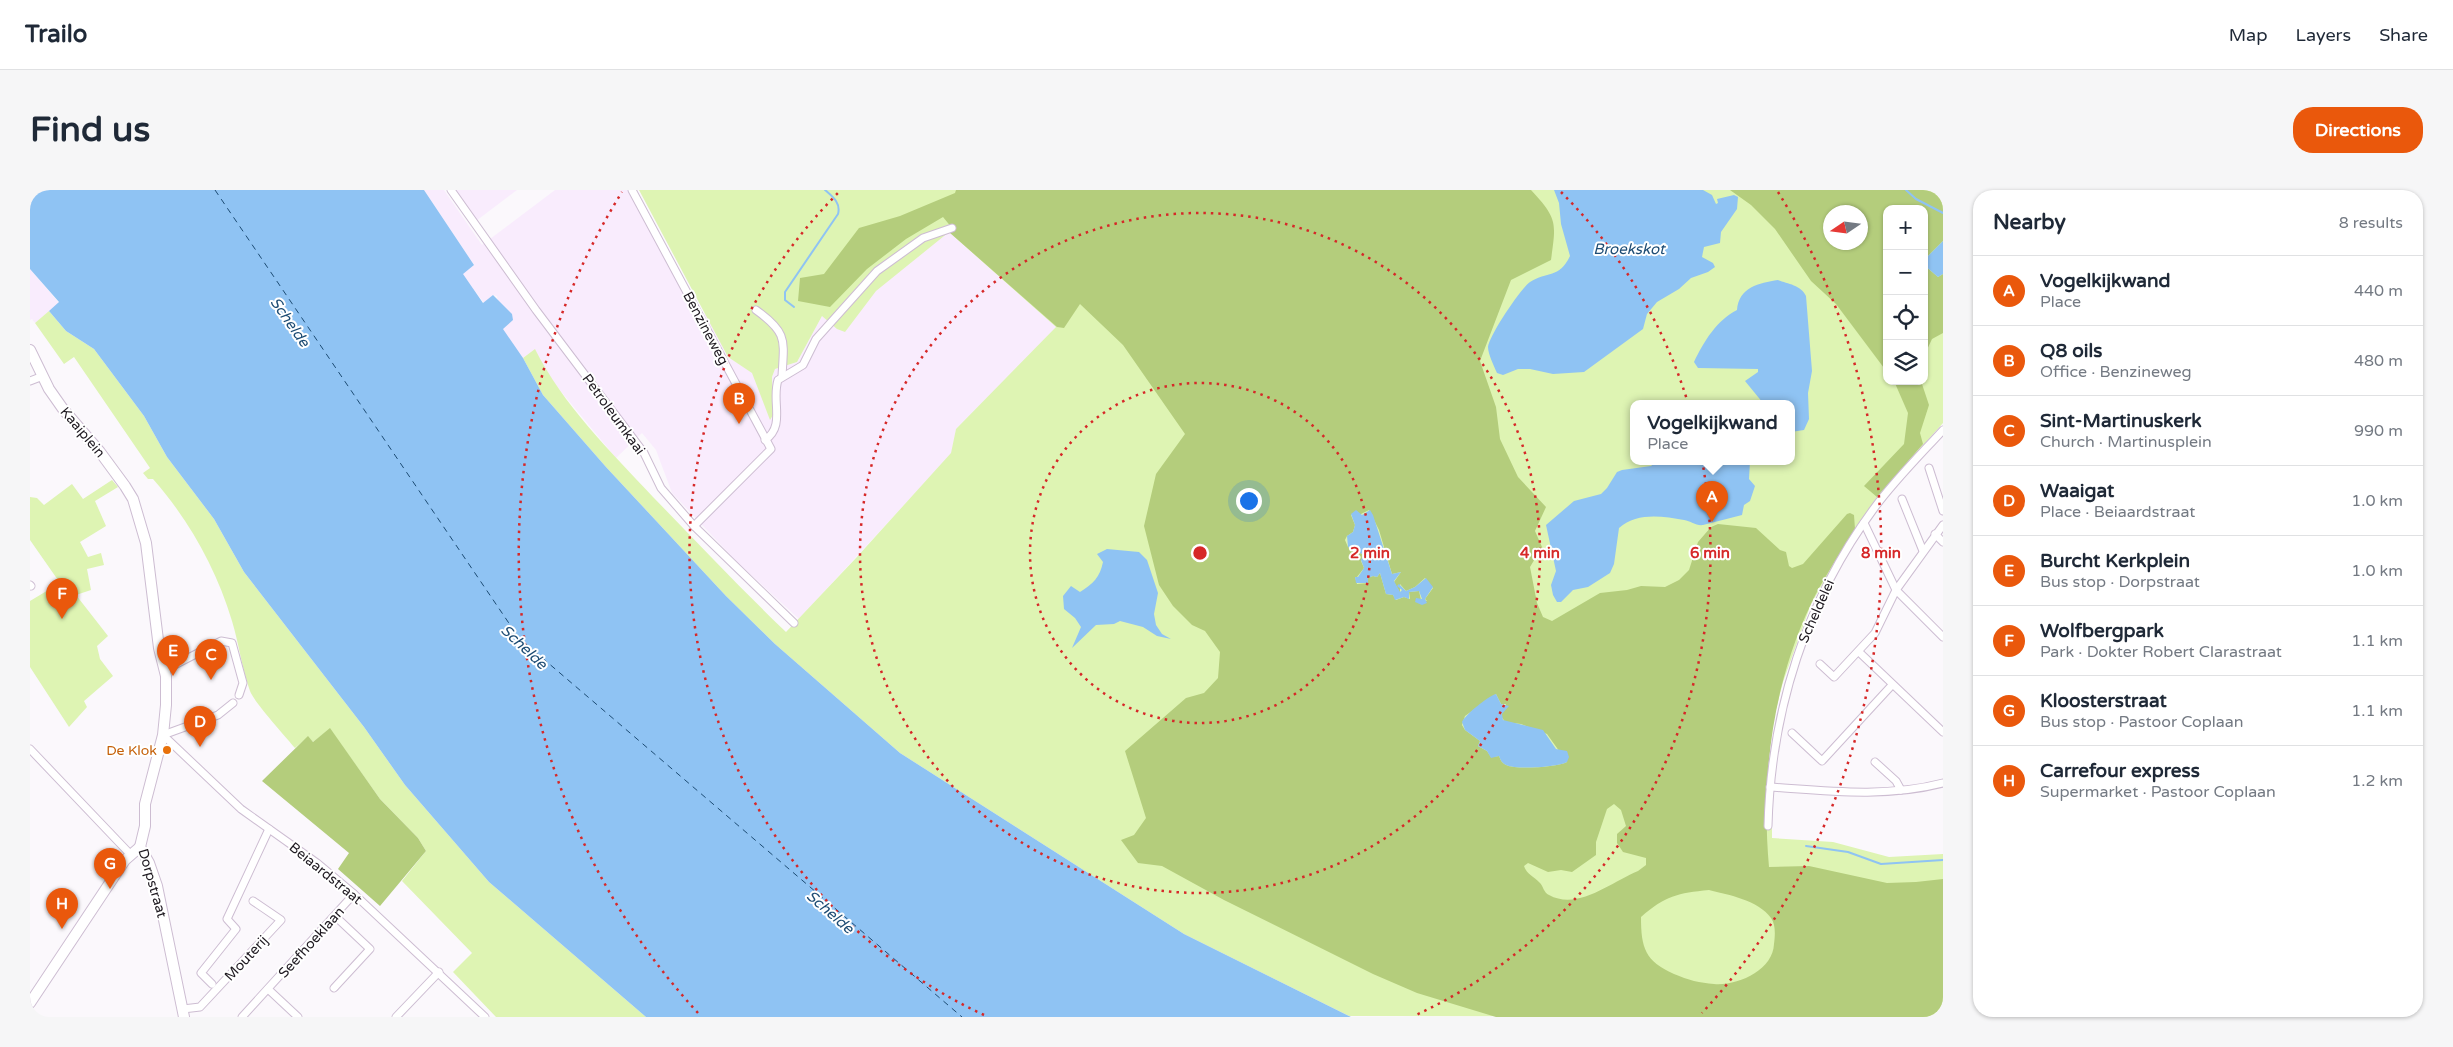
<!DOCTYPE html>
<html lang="en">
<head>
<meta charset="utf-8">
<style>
	body { margin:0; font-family:"Varela Round",sans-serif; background:#f6f6f7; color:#1f2937 }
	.controls { position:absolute; right:15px; top:15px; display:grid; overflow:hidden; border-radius:10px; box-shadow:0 1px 4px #0004 }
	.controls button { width:45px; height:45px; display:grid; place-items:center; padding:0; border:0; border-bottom:1px solid #e0e1e3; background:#fff; color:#1f2937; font:25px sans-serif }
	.compass { position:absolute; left:1793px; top:15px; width:45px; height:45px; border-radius:50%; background:#fff; box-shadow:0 1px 4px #0004; rotate:257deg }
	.you { position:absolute; left:1218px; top:310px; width:18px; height:18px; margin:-12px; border:4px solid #fff; border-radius:50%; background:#1a73e8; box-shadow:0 0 0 8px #1a73e833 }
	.badge { display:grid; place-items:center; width:32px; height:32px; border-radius:50%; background:#ea580c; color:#fff; font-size:16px; font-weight:700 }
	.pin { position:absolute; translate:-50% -41px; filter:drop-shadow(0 1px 2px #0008) }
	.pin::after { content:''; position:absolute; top:26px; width:18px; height:15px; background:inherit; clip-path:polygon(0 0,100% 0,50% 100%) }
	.popup { position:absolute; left:1600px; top:210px; width:165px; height:65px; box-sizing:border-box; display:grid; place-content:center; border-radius:10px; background:#fff; filter:drop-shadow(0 1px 4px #0005); font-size:16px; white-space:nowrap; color:#747a83 }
	.popup b { font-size:19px; color:#1f2937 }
	.popup::after { content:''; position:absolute; left:50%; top:100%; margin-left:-10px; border:10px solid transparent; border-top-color:#fff }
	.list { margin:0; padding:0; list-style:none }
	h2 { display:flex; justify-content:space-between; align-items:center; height:65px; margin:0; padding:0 20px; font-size:21px }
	h2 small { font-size:16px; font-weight:400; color:#747a83 }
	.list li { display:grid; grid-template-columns:32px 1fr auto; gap:15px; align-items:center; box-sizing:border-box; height:70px; padding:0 20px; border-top:1px solid #e0e1e3 }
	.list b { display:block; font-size:19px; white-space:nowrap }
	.list p { margin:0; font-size:16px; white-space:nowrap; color:#747a83 }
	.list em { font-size:16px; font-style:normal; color:#747a83 }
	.icon { flex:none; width:28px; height:28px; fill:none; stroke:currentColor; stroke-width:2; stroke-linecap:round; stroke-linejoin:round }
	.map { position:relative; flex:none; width:1913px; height:827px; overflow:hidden; border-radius:20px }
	header { display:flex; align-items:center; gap:30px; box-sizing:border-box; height:70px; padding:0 25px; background:#fff; border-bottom:1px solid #e0e1e3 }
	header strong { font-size:24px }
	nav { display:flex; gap:28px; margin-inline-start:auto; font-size:18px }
	.intro { display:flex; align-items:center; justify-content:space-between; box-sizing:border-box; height:120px; padding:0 30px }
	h1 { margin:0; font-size:35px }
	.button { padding:12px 22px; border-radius:20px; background:#ea580c; color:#fff; font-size:18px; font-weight:700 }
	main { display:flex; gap:30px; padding:0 30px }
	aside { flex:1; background:#fff; border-radius:20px; box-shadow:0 1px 4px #0004 }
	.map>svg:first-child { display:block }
	.built { fill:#f9ecfd }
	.green { fill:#def4b3; fill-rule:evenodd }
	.forest { fill:#b4cd7c; fill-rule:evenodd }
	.water { fill:#8fc3f3 }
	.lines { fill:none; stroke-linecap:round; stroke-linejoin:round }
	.stream { stroke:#8fc3f3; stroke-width:2 }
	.ferry { stroke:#1d4c74; stroke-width:1; stroke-dasharray:6 5; stroke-linecap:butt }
	.street-casing { stroke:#cdbdd2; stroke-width:9 }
	.secondary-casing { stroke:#cdbdd2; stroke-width:12 }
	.street { stroke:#fff; stroke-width:7 }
	.secondary { stroke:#fff; stroke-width:10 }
	.ring { fill:none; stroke:#d62828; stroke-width:2.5; stroke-dasharray:2.5 5 }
	.food-dot { fill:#e8710a; stroke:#fff; stroke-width:2 }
	.labels { text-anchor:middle; stroke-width:4; stroke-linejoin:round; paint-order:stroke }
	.street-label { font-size:14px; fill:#1f1a21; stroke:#fff }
	.food-label { font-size:14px; fill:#c56008; stroke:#fff; text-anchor:end }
	.water-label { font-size:15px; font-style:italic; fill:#1d4c74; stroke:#fff }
	.centre { fill:#d62828; stroke:#fff; stroke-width:2.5 }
	.ring-label { font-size:15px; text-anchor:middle; font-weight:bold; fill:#d62828; stroke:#fff; stroke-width:4; stroke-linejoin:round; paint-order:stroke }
</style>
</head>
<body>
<header>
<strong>Trailo</strong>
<nav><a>Map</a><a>Layers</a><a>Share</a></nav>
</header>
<div class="intro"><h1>Find us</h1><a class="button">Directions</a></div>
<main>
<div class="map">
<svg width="1913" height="827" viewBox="0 0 1913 827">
	<rect width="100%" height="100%" fill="#fbf8fc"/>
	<!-- built -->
	<g class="built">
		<path d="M394,0H414L452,55L525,0H597L624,45L665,129L677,123L698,167L722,182L743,225L742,187L745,179L767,172L792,126L837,79L920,42L1027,137L926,239L921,264L769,429L707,372L642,303L626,260L612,243L586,268L519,187L505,160L493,168L472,139L467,106L463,105L454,113L432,84L444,75Z"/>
		<path d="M426,0H487L446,31Z"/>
		<path d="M0,79L29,113L5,133L2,129L0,130Z"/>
	</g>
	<!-- green -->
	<g class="green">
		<path d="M609,0H1913V233L1847,307L1825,339L1781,414L1753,492L1743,531L1737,578L1736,618L1742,619V648L1803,652L1859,667L1913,664V827L1319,826L1154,744L870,563L745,454L696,406L576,277L513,205L493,168L505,159C533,215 580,261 623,307C667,352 710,398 756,442L826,368L921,263L926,239L1026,137L919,42L846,101L815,142L807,139L792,126L767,172L745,179L742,187L743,225L740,230L722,183L698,167ZM1857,19H1894V191H1857ZM1800,22H1830V52H1800ZM1603,213H1761V271H1603Z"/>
		<path d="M19,121L36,141L64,159L114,226L137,267L184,329L214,382L334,537L375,595L459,692L616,827H466L423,782L442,763L372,691L396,661L388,648L350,609L300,539L283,552L278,547L265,558C256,547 224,512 220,501C212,479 209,454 202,431C186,378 159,330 123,289H118L113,283L120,278L44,167L34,174L5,133Z"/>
		<path d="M82,290L88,297L65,311L76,336L50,352L58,367L71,363L74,375L57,379L61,400L46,405L78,446L67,456L70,469L83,486L54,511L57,517L39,537L0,477V411L30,393L0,350V307L7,308L14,315L42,294L53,309Z"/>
	</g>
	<!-- forest -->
	<g class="forest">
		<path d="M926,0H1501C1528,29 1526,33 1521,70L1481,90L1450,171L1466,217L1470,249L1488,287L1516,317L1505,341L1512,357L1500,377L1507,413L1513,427L1522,431L1570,403L1597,400L1611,396L1635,397L1649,390L1659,380L1668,352L1681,337L1688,334L1726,338L1750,360L1756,362L1759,376L1762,378L1773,374L1817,324L1820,323L1824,325L1825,339C1811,363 1793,388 1781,414C1742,496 1731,587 1739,677L1779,676L1857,693L1886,692L1913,689V827H1466L1387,803L1343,784L1194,710L1132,676L1108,673L1091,650L1104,645L1116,628L1095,561L1156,508L1174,503L1188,488L1190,462L1175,441L1162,435L1143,416L1129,395L1114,336L1126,284L1155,244L1093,155L1050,114L1034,138L1027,137L919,42L922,38L913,27L876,49L837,79L800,117L768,111L770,88L794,84L829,38L870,26L925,3ZM1339,320L1349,340L1362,384L1371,382L1364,392L1370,403V394L1376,401L1385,397L1395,388L1403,398L1395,409L1397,411L1391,410L1389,401L1379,402L1380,409L1374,407L1366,410L1363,405L1356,404L1350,383L1347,387L1343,386L1338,388V393L1327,394L1325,387H1327L1334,378L1331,371L1334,365L1318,357L1315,350L1317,346L1323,342L1325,335L1321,325L1327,321L1329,325ZM1466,504L1471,514H1476L1471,526L1475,532L1491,534L1517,544L1537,572C1527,577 1487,580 1476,575C1472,573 1471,571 1469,566L1461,567L1457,561L1448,556L1450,551L1435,540L1432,535L1435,526ZM1584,614L1591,620L1596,636L1587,644V653L1593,662L1616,668V675L1608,681C1581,692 1548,721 1519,705C1514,703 1513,696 1510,693C1504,686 1497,685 1494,676L1498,673L1518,682L1531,680L1542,682L1566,665V652L1577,619ZM1679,700C1699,705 1728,710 1741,728C1746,735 1745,746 1744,754C1743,780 1708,796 1684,794C1670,793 1658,790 1644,784C1615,771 1611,758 1611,727C1635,706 1648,703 1679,700Z"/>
		<path d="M1700,0H1913V51L1894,70V19H1857V182L1806,114L1781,91L1745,39L1721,15ZM1800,22H1830V52H1800Z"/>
		<path d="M1894,75L1908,87L1913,84V143L1902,149L1894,166Z"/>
		<path d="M1864,191H1891L1899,215L1890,243L1893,254L1847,307L1834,296L1874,254L1878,223Z"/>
		<path d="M300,538L350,609L388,648L396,661L350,716L308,679L319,663L232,591L278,546L283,552Z"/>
	</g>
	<!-- water -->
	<g class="water">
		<path d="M0,0H394L444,75L433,84L453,113L463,105L482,124L483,130L473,139L493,168L513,205L576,277L696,406L745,454L870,563L1154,744L1321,827H616L459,692L375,595L334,537L214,382L184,329L137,267L114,226L64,159L36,141L19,121L29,112L0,79Z"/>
		<path d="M1524,0H1673L1682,5L1686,14L1688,13L1687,9L1704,5L1708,7L1707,19L1691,42L1690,53L1674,57L1672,67L1683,73L1685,77L1678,82L1661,88L1649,99L1627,112L1617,124L1613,139L1554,182L1523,184L1500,179H1488L1473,185L1467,183C1464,176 1458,164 1458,157C1459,146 1490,99 1500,92C1517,81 1529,89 1540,66L1531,34L1529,13Z"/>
		<path d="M1913,51V84L1908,87L1894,75V70Z"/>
		<path d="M1748,90C1758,94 1771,95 1776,106L1782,181L1778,203L1779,229L1774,240L1761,242V213H1733L1715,191L1728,182V179L1668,178L1664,172C1674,151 1687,130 1707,120C1709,97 1729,93 1748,90Z"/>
		<path d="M1627,271H1720L1719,289L1725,296L1720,311L1714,315L1712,325L1673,335C1666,336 1661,331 1654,330C1632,326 1607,322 1589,338L1584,374L1580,383L1558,397L1543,400L1531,412H1527L1523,405L1521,395L1526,381L1516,335L1544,311L1571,304L1577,298L1587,282L1592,280L1621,276Z"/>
		<path d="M1326,320L1332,325L1340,320L1343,325L1362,384L1371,382L1364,391L1370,402L1372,400L1367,396L1369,394L1376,401L1385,397L1396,388L1403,397L1395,409L1397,413L1392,415L1385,412L1386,408L1392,409L1389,401L1379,402V409L1374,407L1365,410L1363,405L1356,404L1350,383L1347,387L1343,386L1338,388V393H1326L1325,387H1328L1334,378L1331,370L1334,365L1318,357L1317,346L1323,342L1325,335L1321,324Z"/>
		<path d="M1077,359L1109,362L1117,370L1128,403L1124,424L1126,435L1132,444L1141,449L1127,446L1113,437L1090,431L1084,434L1066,435L1042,458L1051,437L1045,428L1034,419L1033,406L1041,396L1050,402C1063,394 1070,387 1073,372L1067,364Z"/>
		<path d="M1466,504L1471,514L1479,516L1472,524L1473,530L1513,540L1526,559L1537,561L1539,567L1537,572C1528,577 1486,580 1476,575C1472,573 1471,571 1469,566L1461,568L1457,561L1448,556L1450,551L1435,540L1432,532C1435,525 1458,506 1466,504Z"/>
	</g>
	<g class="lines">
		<!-- stream -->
		<g class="stream">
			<path d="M1876,0L1886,9L1913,23"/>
			<path d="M764,117L755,110V102L808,24C811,13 803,7 795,0"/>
			<path d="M1776,656L1818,662L1851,674L1913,670"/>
		</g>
		<!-- ferry -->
		<path class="ferry" d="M185,0L489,448L932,827"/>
		<!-- street casing -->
		<g class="street-casing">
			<g id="street">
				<path d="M421,0L506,120L614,263L631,298L664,336L764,433"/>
				<path d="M602,0L741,259L664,336"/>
				<path d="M726,120C758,143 754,150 752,186"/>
				<path d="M0,191L13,186"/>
				<path d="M735,250C756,236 741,211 748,190L773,175L786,149L847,81L893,48L922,38"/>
				<path d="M1899,278L1913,321"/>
				<path d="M1872,309L1893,361"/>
				<path d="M1834,333L1866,400L1913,447"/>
				<path d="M1905,344L1913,352"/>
				<path d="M0,395L1,396"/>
				<path d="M1829,462L1913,542"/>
				<path d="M1790,474L1804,487L1845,443L1866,400L1913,335"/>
				<path d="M135,480L191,451L202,453L213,493L209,505"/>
				<path d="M1762,543L1792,571L1862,495"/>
				<path d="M133,545L211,619L287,673L324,704L455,827"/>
				<path d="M133,545L188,525L203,513"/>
				<path d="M0,559L101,665"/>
				<path d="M1845,572L1866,591L1871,600"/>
				<path d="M1740,597C1798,601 1856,608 1913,593"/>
				<path d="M1738,636C1741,521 1776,410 1845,317C1865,290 1890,265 1913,240"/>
				<path d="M182,794L171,783L206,739L197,729L239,639"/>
				<path d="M304,798L340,759L305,726"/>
				<path d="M238,799L268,827"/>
				<path d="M153,819L170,817L251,730L223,711"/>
				<path d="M212,827L324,704"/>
				<path d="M366,827L409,782"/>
			</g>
		</g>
		<!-- secondary casing -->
		<g class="secondary-casing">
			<g id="secondary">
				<path d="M0,160L19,199L33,219L70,262L95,296L103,309L116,353L129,458L136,486V515L133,545L115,614V636L110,657L119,673L127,696L154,827"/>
				<path d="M0,813L95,670L110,657"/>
			</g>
		</g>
		<!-- street -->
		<use href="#street" class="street"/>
		<!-- secondary -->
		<use href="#secondary" class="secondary"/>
	</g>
	<!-- distance rings -->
	<g class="ring">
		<circle cx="1170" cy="363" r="170"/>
		<circle cx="1170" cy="363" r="340"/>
		<path d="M954 825A510 510 0 0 1 809 2M1531 2A510 510 0 0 1 1386 825"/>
		<path d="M668 823A681 681 0 0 1 592 2M1748 2A681 681 0 0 1 1672 823"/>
	</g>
	<!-- markers -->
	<circle class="food-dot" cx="137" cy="560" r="5"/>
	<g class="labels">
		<!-- street labels -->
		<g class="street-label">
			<text transform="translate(676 138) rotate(62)" y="5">Benzineweg</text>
			<text transform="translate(584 224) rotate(54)" y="5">Petroleumkaai</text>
			<text transform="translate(53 242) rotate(50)" y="5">Kaaiplein</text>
			<text transform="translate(1786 421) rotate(-66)" y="5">Scheldelei</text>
			<text transform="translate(296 683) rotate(39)" y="5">Beiaardstraat</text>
			<text transform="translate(123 693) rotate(74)" y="5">Dorpstraat</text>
			<text transform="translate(281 752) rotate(-48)" y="5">Seefhoeklaan</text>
			<text transform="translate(216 768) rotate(-47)" y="5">Mouterij</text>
		</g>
		<!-- food labels -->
		<g class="food-label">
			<text x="127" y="565">De Klok</text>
		</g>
		<!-- water labels -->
		<g class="water-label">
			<text x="1599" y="64">Broekskot</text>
			<text transform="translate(260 132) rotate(55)" y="5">Schelde</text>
			<text transform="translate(494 457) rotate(43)" y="5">Schelde</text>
			<text transform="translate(800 722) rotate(41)" y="5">Schelde</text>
		</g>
	</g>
	<circle cx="1170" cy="363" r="8" class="centre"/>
	<g class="ring-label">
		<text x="1340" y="368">2 min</text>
		<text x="1510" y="368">4 min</text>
		<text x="1680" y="368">6 min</text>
		<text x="1851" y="368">8 min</text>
	</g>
</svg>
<div class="controls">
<button>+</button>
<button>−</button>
<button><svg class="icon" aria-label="locate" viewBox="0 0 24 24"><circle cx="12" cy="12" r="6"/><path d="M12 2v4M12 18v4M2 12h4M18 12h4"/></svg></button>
<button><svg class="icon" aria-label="layers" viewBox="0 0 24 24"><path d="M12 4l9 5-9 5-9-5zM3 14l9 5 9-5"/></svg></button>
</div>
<svg class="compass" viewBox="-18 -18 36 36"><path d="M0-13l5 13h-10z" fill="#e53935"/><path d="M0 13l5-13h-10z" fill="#747a83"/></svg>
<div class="you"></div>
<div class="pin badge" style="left:1682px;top:332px">A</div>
<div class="popup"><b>Vogelkijkwand</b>Place</div>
<div class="pin badge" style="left:709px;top:234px">B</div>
<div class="pin badge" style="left:181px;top:490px">C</div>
<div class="pin badge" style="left:170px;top:557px">D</div>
<div class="pin badge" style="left:143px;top:486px">E</div>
<div class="pin badge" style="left:32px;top:429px">F</div>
<div class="pin badge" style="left:80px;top:699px">G</div>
<div class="pin badge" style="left:32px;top:739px">H</div>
</div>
<aside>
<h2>Nearby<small>8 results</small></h2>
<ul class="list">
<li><span class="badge">A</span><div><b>Vogelkijkwand</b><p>Place</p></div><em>440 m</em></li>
<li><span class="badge">B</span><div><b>Q8 oils</b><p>Office · Benzineweg</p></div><em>480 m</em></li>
<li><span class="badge">C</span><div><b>Sint-Martinuskerk</b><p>Church · Martinusplein</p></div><em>990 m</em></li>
<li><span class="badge">D</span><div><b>Waaigat</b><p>Place · Beiaardstraat</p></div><em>1.0 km</em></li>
<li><span class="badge">E</span><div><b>Burcht Kerkplein</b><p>Bus stop · Dorpstraat</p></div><em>1.0 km</em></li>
<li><span class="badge">F</span><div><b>Wolfbergpark</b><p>Park · Dokter Robert Clarastraat</p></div><em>1.1 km</em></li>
<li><span class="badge">G</span><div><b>Kloosterstraat</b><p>Bus stop · Pastoor Coplaan</p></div><em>1.1 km</em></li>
<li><span class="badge">H</span><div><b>Carrefour express</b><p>Supermarket · Pastoor Coplaan</p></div><em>1.2 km</em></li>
</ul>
</aside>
</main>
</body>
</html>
